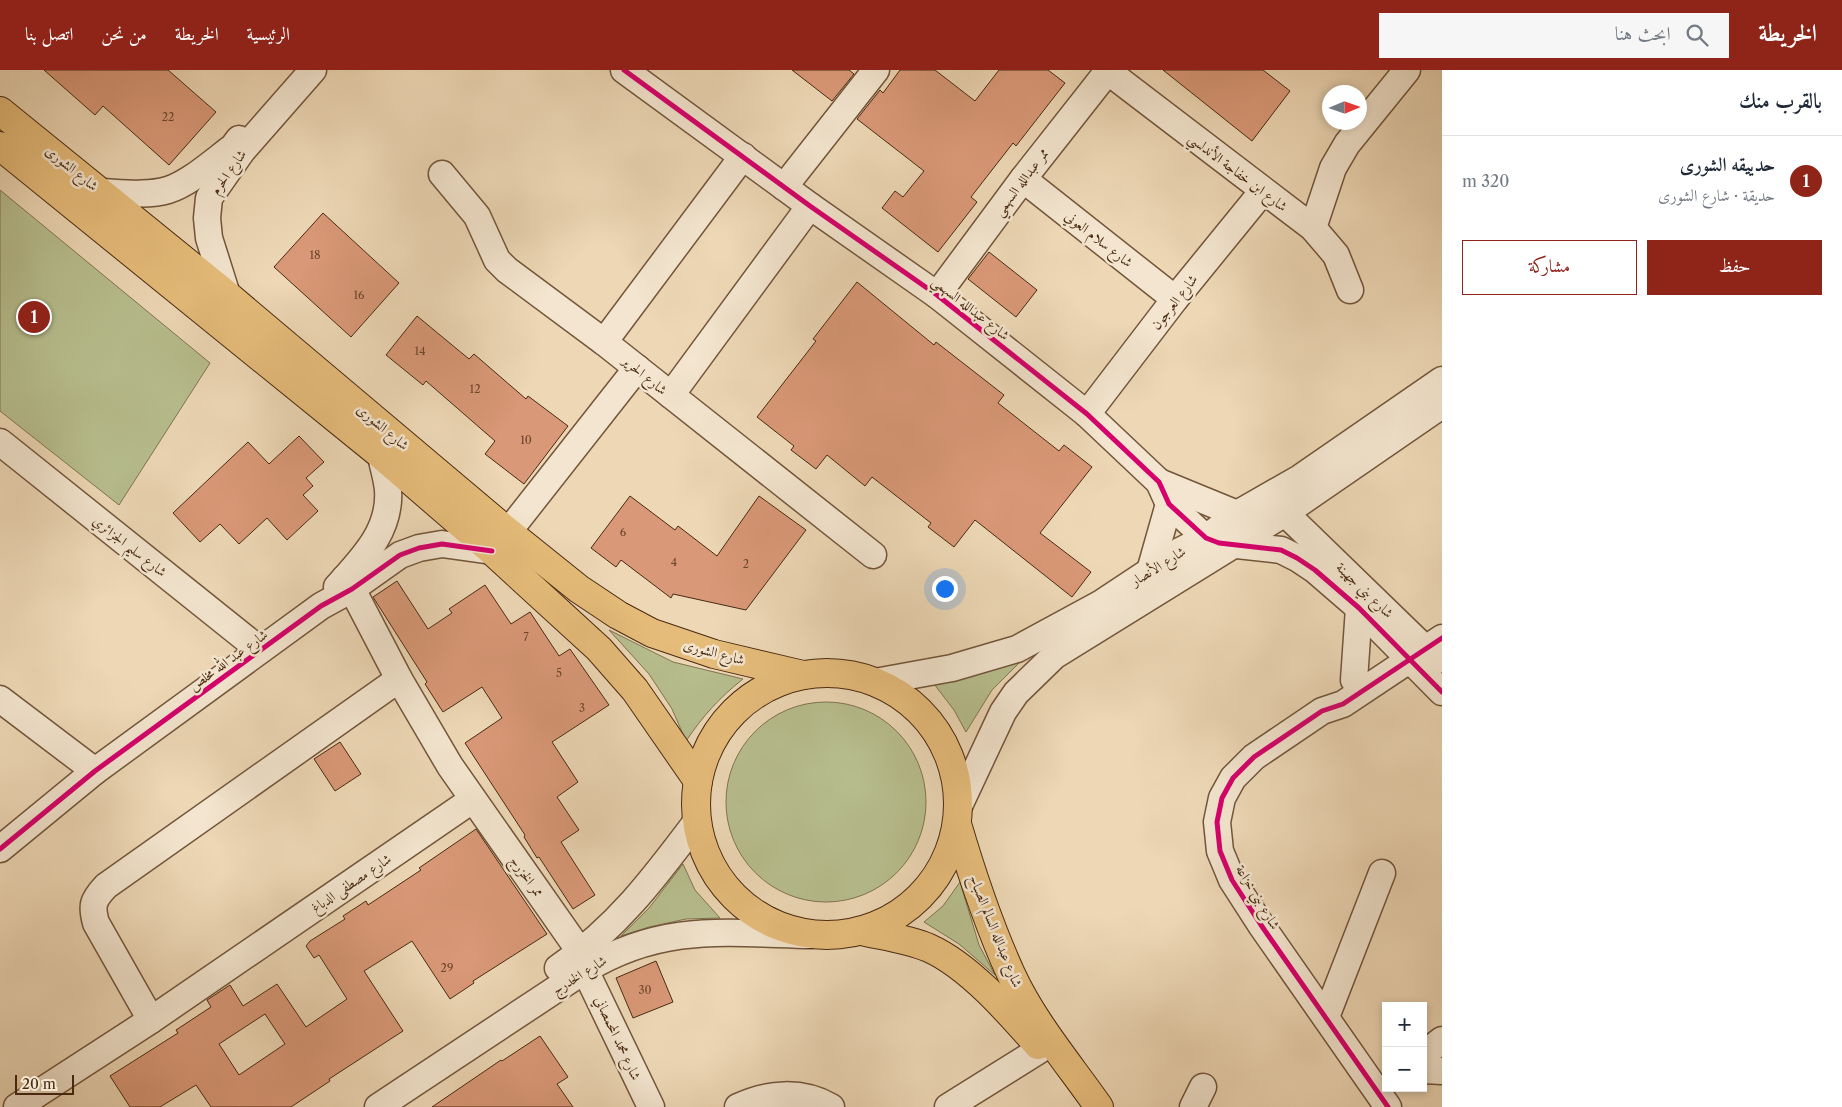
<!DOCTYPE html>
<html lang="ar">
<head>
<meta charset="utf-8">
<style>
	body { margin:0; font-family:"Libre Caslon Text",Amiri,serif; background:#f6f6f7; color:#1f2937; direction:rtl }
	.controls { position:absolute; right:15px; bottom:15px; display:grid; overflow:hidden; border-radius:0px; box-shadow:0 2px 8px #0003 }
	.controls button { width:45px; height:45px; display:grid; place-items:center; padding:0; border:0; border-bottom:1px solid #e0e1e3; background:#fff; color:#1f2937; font:25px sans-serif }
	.compass { position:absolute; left:1322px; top:15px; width:45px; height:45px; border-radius:50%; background:#fff; box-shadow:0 2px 8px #0003; rotate:88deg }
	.scale { position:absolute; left:15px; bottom:12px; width:59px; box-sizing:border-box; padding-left:5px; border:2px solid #492a11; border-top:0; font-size:14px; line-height:18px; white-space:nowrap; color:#492a11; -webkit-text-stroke:4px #f3e5cf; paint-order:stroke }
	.you { position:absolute; left:944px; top:518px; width:18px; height:18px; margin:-12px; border:4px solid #fff; border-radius:50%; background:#1a73e8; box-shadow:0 0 0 8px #1a73e833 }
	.badge { display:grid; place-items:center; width:32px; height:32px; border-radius:50%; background:#8f2418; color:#fff; font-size:16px; font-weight:700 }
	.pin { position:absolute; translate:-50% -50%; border:2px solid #fff; box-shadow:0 1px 5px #0006 }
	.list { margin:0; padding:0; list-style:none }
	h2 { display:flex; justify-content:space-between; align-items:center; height:65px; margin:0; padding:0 20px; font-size:21px }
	h2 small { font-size:16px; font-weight:400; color:#747a83 }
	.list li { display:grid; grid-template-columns:32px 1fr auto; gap:15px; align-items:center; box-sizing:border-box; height:90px; padding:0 20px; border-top:1px solid #e0e1e3 }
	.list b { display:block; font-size:19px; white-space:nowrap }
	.list p { margin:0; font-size:16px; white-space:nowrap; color:#747a83 }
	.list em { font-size:16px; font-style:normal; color:#747a83 }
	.actions { display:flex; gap:10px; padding:15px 20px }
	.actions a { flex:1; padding:11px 0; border:1px solid #8f2418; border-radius:0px; text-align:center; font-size:18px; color:#8f2418 }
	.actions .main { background:#8f2418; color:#fff }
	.icon { flex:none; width:28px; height:28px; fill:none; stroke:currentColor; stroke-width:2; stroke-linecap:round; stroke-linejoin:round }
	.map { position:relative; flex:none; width:1442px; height:1037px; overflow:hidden; direction:ltr }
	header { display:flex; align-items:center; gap:30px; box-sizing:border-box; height:70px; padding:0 25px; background:#8f2418; color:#fff }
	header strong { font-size:24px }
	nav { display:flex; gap:28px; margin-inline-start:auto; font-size:18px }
	.search { width:350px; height:45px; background:#f6f6f7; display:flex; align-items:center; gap:12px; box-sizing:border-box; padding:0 18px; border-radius:0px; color:#747a83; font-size:19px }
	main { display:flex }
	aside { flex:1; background:#fff }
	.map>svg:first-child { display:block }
	.green { fill:#b7be8e; stroke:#807450 }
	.building { fill:#d99877; stroke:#492a11; fill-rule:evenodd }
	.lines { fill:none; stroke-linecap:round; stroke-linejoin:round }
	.minor-casing { stroke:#72553a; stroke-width:29 }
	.major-casing { stroke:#492a11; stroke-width:30 }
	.minor { stroke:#f3e5cf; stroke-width:26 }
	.major { stroke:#e6bc7a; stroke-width:28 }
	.cycleway-casing { stroke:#f3e5cf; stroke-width:8 }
	.cycleway { stroke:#d6006c; stroke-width:5 }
	.labels { text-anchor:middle; stroke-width:5; stroke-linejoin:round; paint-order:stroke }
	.number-label { font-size:11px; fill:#6d462a }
	.street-label { font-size:14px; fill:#492a11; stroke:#f3e5cf }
</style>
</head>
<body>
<header>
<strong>الخريطة</strong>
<div class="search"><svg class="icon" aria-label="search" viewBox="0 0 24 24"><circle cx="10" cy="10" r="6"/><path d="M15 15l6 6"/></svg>ابحث هنا</div>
<nav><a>الرئيسية</a><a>الخريطة</a><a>من نحن</a><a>اتصل بنا</a></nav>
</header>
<main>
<aside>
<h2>بالقرب منك<small></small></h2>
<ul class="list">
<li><span class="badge">1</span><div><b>حدييقه الشورى</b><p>حديقة · شارع الشورى</p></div><em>320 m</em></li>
</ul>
<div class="actions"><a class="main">حفظ</a><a>مشاركة</a></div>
</aside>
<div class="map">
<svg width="1442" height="1037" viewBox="0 0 1442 1037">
	<rect width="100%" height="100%" fill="#edd7b5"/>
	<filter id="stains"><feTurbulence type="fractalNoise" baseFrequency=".004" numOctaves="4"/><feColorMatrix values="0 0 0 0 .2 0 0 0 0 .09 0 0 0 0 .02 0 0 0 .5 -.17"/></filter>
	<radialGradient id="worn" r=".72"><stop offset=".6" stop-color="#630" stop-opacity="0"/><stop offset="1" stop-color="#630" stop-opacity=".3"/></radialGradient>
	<!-- green -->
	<g class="green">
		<path d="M0,120L210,293L119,435L0,341Z"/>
		<path d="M609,560L673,592L743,609C719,628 703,646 686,671L672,639L649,604Z"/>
		<path d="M1025,587L992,620L966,662L954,640L934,614L976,605Z"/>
		<circle cx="826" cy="732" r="100"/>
		<path d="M683,794L695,820L720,848L686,849L649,857L621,866L649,838Z"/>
		<path d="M960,812L979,875L995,905L959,874L924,852L943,836Z"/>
	</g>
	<!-- building -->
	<g class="building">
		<path d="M44,0H168L216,42L169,95L103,36L95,45Z"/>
		<path d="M792,0H849L854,4L832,31Z"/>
		<path d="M900,0H935L975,31L999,0H1048L1065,13L1016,76L1013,73L971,127L977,132L938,182L882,138L895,121L903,127L924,101L857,49L880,20L883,23Z"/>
		<path d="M1163,0H1263L1290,21L1252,71Z"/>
		<path d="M323,143L399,213L351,267L274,197Z"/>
		<path d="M989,182L1037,220L1016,247L968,209Z"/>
		<path d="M857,212L934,275L936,272L1004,325L998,333L1059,381L1064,375L1092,397L1040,463L1091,502L1072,527L975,450L954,477L928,457L931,453L872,407L865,416L827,385L816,399L791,380L794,376L757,347L816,271L813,269Z"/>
		<path d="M417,246L469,289L474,284L526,329L528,326L568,356L524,414L485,384L495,371L426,311L423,315L386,285Z"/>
		<path d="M299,366L324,392L306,408L313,416L303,425L318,441L287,470L267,448L239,474L220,454L200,472L173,443L248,372L269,394Z"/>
		<path d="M630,426L675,460L678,456L717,486L759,426L806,460L746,540L673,524L671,528L621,490L616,497L591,478Z"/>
		<path d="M397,511L428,559L452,543L449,539L485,515L511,554L530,542L559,586L570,579L609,635L552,672L578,712L557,727L579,760L561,772L595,825L573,839L539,787L537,788L524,767L525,765L465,673L502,648L482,617L443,642L425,614L427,612L373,527Z"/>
		<path d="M340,672L361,704L335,721L314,689Z"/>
		<path d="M476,759L547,864L473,911L474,913L450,929L412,871L364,901L403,961L329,1009L330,1011L291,1037H211L196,1015L160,1037H130L110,1006L178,963L176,960L211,937L207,930L230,915L243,936L277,914L306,957L347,929L319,885L314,888L306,876L310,871L345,849L343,846L366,831L368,835L421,800L419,798ZM265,944L285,974L239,1005L219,974Z"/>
		<path d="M656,891L673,932L633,948L616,908Z"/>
		<path d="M540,966L568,1007L557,1014L573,1037H432L501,990L502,991Z"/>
	</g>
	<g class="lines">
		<!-- minor casing -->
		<g class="minor-casing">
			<g id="minor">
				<path d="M624,0L810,136L937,225L1087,344L1159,412L1169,434L1206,468L1219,473L1281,480L1297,488L1315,500L1359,538L1442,622"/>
				<path d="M1106,0L1313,158L1336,185L1350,220"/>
				<path d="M442,104L477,146L497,190L507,200L604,272L873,485"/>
				<path d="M1023,109L1175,229"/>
				<path d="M784,117L876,0"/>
				<path d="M102,122C123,123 148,126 168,120C190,113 214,91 233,77L239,69"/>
				<path d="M1313,158L1333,98L1347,74L1407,0"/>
				<path d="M227,225L209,168L207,148L209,128L242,81L313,0"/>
				<path d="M937,225L1023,109L1108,1"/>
				<path d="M604,272L743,86"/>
				<path d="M671,325L810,136"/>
				<path d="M1087,344L1175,229L1263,121"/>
				<path d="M0,372L260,580"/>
				<path d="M1159,412L1237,444L1262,441H1279L1285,443L1416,570L1435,591"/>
				<path d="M508,462L637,298"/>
				<path d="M1150,501L1169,434"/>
				<path d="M345,508L352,519L399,609L450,696L581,883"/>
				<path d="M337,517C362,489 391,461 388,420C387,408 383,397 381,385"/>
				<path d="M1354,610L1359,538"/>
				<path d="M875,612L952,598L1017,579L1100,534L1180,481L1206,468L1237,444L1300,408L1442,310"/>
				<path d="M0,629L95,701"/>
				<path d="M958,738L1003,642L1016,623L1054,586L1285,443L1442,335"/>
				<path d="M0,779L95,701L321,536L352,519L400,485L419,478L442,474L492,481"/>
				<path d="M558,898C617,858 655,807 697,751"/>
				<path d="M585,900L651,1037"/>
				<path d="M1326,947L1382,803"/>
				<path d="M151,950L96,853C91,835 93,830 106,816L399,609"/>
				<path d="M1423,985L1442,970"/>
				<path d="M1423,1000L1442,1001"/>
				<path d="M17,1037L151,950L472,730"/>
				<path d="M378,1037L585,900C662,853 726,863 811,865"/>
				<path d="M738,1037C768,1023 801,1020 831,1037"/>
				<path d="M948,1037L1041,979"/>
				<path d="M1193,1037L1203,1017"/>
				<path d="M1388,1037L1261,855L1232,810L1220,781L1217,752L1222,728L1233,708L1254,687L1322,641L1343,634L1442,568"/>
			</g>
		</g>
		<!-- major casing -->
		<g class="major-casing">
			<g id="major">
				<path d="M0,41L227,225L508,462L579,519L618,545L652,563L714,584L803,605"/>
				<path d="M0,76L381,385L492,481L599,579L635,620L698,711"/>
				<circle cx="827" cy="734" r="131"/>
				<path d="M957,754C972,805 989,856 1011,904C1033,952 1069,994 1099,1037"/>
				<path d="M862,861C884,866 908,869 929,878C969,896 1009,942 1038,975"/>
			</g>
		</g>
		<!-- minor -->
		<use href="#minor" class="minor"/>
		<!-- major -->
		<use href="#major" class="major"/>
		<!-- cycleway casing -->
		<g class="cycleway-casing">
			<g id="cycleway">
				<path d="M624,0L810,136L937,225L1087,344L1159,412L1169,434L1206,468L1219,473L1281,480L1297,488L1315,500L1359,538L1442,622"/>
				<path d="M0,779L95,701L321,536L352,519L400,485L419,478L442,474L492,481"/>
				<path d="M1388,1037L1261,855L1232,810L1220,781L1217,752L1222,728L1233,708L1254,687L1322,641L1343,634L1442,568"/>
			</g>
		</g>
		<!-- cycleway -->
		<use href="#cycleway" class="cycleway"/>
	</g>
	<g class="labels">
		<!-- number labels -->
		<g class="number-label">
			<text x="168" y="51">22</text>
			<text x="315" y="189">18</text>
			<text x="359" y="229">16</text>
			<text x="420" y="285">14</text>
			<text x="475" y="323">12</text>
			<text x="526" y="374">10</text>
			<text x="623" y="466">6</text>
			<text x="674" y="496">4</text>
			<text x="746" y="498">2</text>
			<text x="526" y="571">7</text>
			<text x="559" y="607">5</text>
			<text x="582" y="642">3</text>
			<text x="447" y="902">29</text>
			<text x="645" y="924">30</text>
		</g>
		<!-- street labels -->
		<g class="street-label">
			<text transform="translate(72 98) rotate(39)" y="5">شارع الشورى</text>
			<text transform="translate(228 102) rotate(-55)" y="5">شارع الحرم</text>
			<text transform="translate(1238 102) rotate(37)" y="5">شارع ابن خفاجة الأندلسي</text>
			<text transform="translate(1021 112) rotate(-53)" y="5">ممر عبدالله السهمي</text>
			<text transform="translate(1099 169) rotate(38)" y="5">شارع سلام العوني</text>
			<text transform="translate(1174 232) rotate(-52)" y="5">شارع العرجون</text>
			<text transform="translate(971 238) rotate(38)" y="5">شارع عبدالله السهمي</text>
			<text transform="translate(645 305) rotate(39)" y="5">شارع الحرير</text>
			<text transform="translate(383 357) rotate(40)" y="5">شارع الشورى</text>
			<text transform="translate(130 476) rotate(38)" y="5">شارع سليم الجزائري</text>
			<text transform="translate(1158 496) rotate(-32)" y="5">شارع الأنصار</text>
			<text transform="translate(1365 520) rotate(44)" y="5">شارع بني جهينة</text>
			<text transform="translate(714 582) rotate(15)" y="5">شارع الشورى</text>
			<text transform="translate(228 590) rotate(-36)" y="5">شارع عبد الله مخلص</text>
			<text transform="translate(527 806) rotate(54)" y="5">ممر الخزرج</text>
			<text transform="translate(351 813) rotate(-34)" y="5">شارع مصطفى الدباغ</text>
			<text transform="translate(1258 827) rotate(59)" y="5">شارع بني خزاعة</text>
			<text transform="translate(996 861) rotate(68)" y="5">شارع عبدالله السالم الصباح</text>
			<text transform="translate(579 905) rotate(-32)" y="5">شارع الخدرج</text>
			<text transform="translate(618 968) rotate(65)" y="5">شارع محمد المحمصاني</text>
		</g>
	</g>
	<rect width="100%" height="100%" filter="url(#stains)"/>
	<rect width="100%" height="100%" fill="url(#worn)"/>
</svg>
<div class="controls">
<button>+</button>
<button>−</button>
</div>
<svg class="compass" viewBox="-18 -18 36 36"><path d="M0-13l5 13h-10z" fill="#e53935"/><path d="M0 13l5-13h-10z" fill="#747a83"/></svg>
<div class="scale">20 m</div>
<div class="you"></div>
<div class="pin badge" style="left:34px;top:247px">1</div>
</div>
</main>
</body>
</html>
